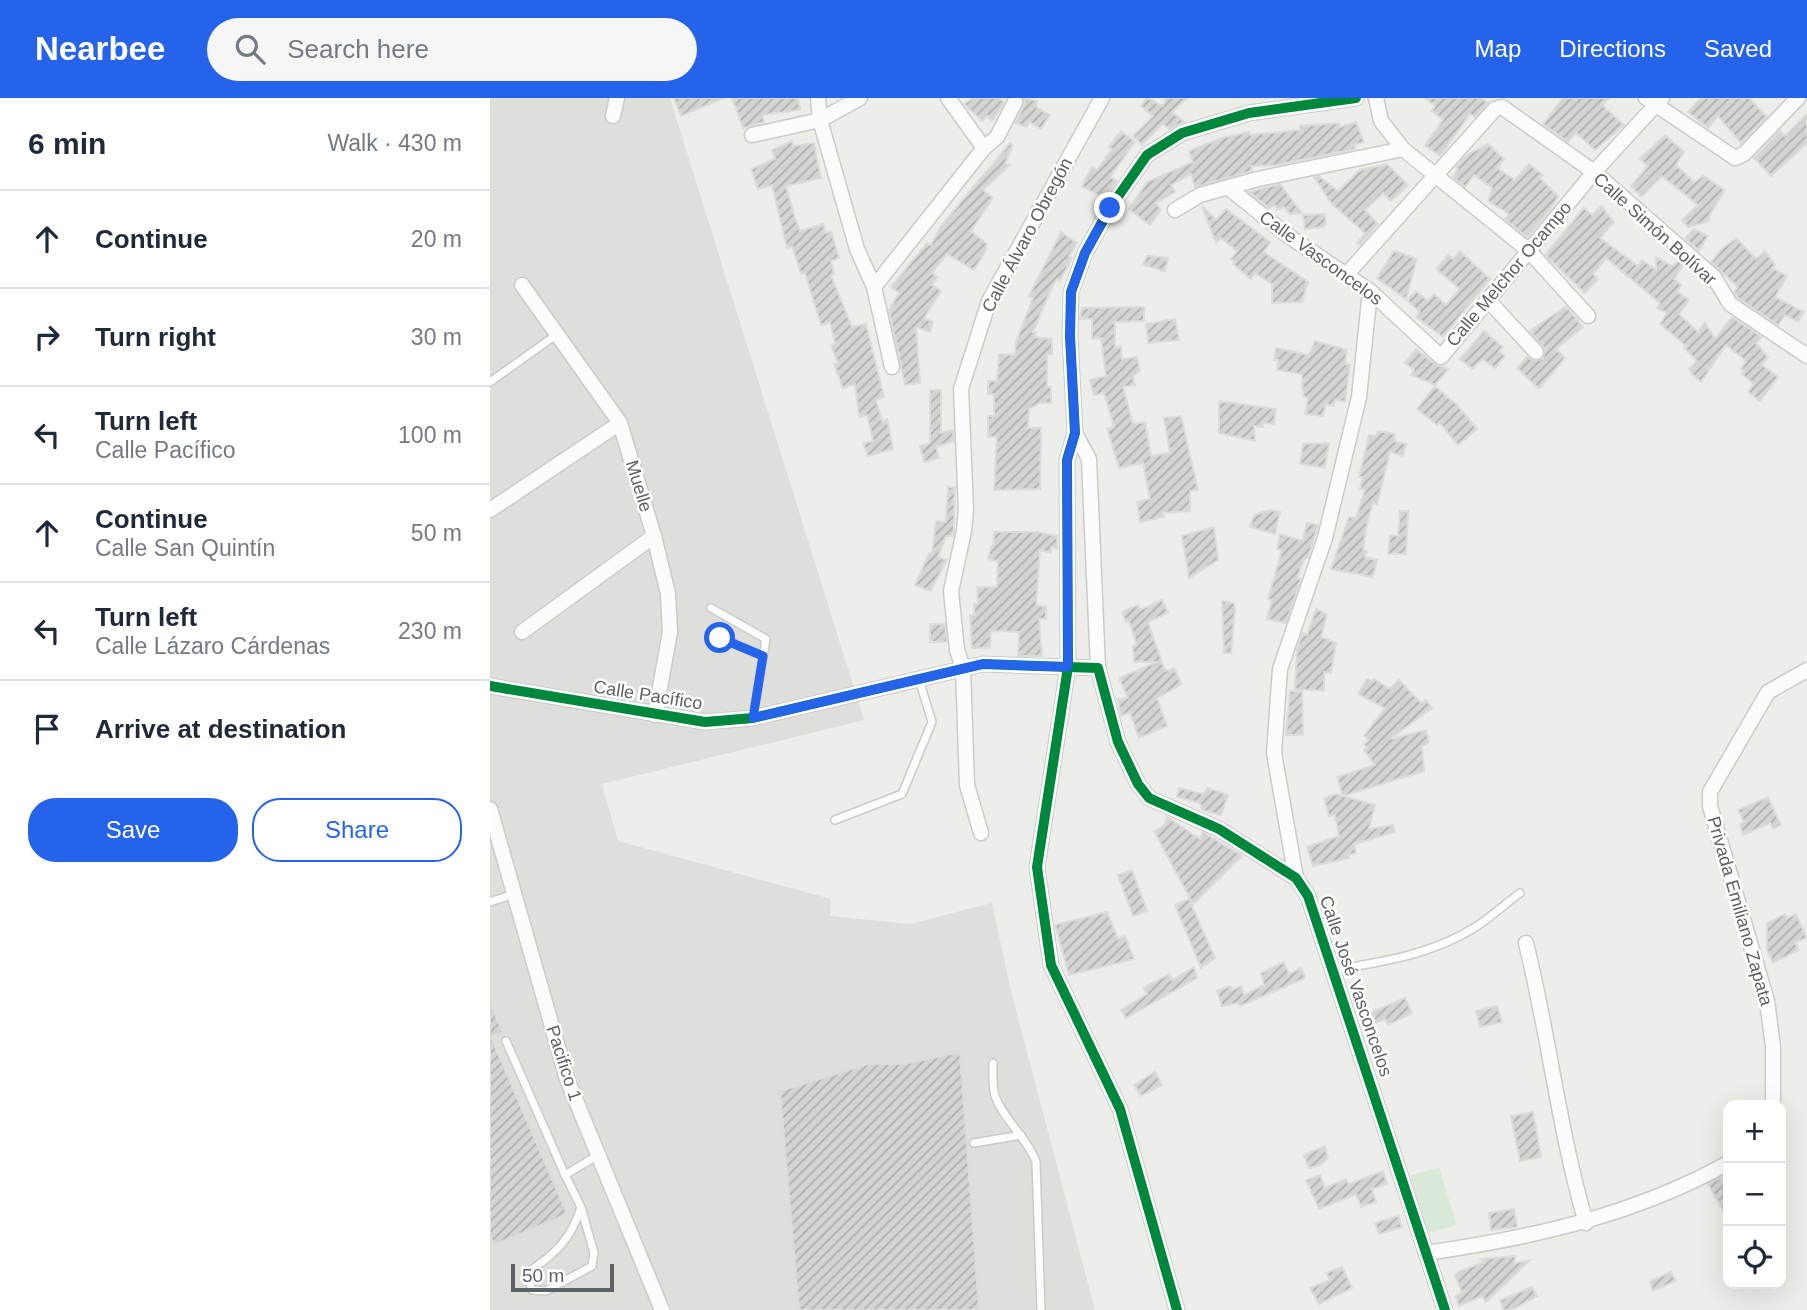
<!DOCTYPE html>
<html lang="en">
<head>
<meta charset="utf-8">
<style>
	body { margin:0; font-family:Arial,sans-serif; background:#f6f6f7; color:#1f2937 }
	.controls { position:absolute; right:21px; bottom:21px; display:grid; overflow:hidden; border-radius:14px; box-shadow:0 7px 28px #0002 }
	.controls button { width:63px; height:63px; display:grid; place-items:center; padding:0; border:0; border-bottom:2px solid #e0e1e3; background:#fff; color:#1f2937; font:35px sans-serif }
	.scale { position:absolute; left:21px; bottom:18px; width:103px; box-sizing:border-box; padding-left:7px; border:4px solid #5e6166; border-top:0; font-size:19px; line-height:24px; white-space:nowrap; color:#5e6166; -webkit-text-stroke:5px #fff; paint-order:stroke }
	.stop { position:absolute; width:21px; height:21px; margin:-16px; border:5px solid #2563eb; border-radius:50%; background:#fff }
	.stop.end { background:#2563eb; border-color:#fff; box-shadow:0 2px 7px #0008 }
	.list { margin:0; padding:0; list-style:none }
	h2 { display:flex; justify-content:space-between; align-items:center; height:91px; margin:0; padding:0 28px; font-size:30px }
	h2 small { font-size:23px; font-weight:400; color:#747a83 }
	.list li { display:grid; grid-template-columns:46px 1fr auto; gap:21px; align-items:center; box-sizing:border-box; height:98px; padding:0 28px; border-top:2px solid #e0e1e3 }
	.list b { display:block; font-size:26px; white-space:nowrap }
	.list p { margin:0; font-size:23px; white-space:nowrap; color:#747a83 }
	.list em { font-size:23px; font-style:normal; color:#747a83 }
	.actions { display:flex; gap:14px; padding:21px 28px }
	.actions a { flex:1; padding:16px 0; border:2px solid #2563eb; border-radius:28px; text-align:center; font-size:24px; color:#2563eb }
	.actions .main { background:#2563eb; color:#fff }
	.icon { flex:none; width:38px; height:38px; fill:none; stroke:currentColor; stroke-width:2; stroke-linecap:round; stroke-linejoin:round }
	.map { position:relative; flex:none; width:1317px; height:1212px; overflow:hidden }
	header { display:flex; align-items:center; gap:42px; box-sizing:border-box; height:98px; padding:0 35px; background:#2563eb; color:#fff }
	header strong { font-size:33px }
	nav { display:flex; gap:38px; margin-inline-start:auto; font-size:24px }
	.search { width:490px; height:63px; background:#f6f6f7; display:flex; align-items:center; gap:18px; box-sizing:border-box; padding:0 24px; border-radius:38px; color:#747a83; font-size:26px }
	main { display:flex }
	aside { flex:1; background:#fff }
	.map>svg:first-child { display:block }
	.industrial { fill:#dededa }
	.grass { fill:#d8e9d8 }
	.building { fill:url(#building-hatch); stroke:#dcdcd8; stroke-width:2 }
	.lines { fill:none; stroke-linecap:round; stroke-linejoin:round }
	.lane-casing { stroke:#cbcbcb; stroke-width:10 }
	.street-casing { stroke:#cbcbcb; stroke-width:17 }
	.lane { stroke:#fcfcfc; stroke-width:7 }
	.street { stroke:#fcfcfc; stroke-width:14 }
	.cycleway-casing { stroke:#fff; stroke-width:15 }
	.cycleway { stroke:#00873e; stroke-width:10 }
	.route { stroke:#2563eb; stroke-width:9 }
	.labels { text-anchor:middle; stroke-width:5; stroke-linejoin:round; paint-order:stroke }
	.street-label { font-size:18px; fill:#5e6166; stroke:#fff }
</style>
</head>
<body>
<header>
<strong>Nearbee</strong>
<div class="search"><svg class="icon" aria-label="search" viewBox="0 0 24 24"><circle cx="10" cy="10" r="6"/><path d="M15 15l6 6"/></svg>Search here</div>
<nav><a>Map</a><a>Directions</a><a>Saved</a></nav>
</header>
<main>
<aside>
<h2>6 min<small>Walk · 430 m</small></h2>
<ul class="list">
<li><svg class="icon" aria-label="ahead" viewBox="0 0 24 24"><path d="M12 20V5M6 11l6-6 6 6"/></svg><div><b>Continue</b></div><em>20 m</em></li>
<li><svg class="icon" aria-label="right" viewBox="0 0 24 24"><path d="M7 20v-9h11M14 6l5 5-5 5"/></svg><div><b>Turn right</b></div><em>30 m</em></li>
<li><svg class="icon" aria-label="left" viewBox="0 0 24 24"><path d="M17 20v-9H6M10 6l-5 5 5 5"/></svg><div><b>Turn left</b><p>Calle Pacífico</p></div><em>100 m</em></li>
<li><svg class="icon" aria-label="ahead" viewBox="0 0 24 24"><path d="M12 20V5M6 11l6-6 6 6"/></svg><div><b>Continue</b><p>Calle San Quintín</p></div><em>50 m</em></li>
<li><svg class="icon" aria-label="left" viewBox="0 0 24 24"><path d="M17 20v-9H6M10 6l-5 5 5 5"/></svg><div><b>Turn left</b><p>Calle Lázaro Cárdenas</p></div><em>230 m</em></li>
<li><svg class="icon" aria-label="arrive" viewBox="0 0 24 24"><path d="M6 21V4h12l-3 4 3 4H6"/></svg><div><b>Arrive at destination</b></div></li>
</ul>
<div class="actions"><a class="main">Save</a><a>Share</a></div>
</aside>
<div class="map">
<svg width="1317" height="1212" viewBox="0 0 1317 1212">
	<defs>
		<pattern id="building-hatch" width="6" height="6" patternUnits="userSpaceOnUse" patternTransform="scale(1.75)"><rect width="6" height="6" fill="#d4d4d2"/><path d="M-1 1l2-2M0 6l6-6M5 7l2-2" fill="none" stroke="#afafae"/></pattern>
	</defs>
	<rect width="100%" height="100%" fill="#edede9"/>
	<!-- industrial -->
	<path class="industrial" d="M0,0H180L374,622L112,686L128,743L341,801L340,818L420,826L502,805L521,893L605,1212H0Z"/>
	<!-- grass -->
	<path class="grass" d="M949,1070L967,1127L938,1135L920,1077Z"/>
	<!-- building -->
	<g class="building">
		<path d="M184,0H234L191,18Z"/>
		<path d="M242,0H308L310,12L272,17L274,24L253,30Z"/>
		<path d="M483,0H510L514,5L502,23L497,18L492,23L474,6Z"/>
		<path d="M534,0L547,3L546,9L560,17L551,31L539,24L537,29L525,25L534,8Z"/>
		<path d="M657,0L673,8L676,0H697L682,14L694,24L680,31L672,26L652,47L643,38L663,18L651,8Z"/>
		<path d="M935,0H990L998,5L985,19L980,16L950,58L935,47L953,22L942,13L945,8Z"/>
		<path d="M1073,0H1119L1112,7L1134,27L1105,52L1086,35L1078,44L1053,26Z"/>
		<path d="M1211,0H1259L1277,19L1251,45L1228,18L1218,30L1198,14Z"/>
		<path d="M1317,16V45L1281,78L1264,60L1290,33L1295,38Z"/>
		<path d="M866,24L874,44L864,47L865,51L786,67L761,68L762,73L705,89L701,76L681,87L685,94L666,105L671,112L660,127L639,111L657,84L703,64L699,53L732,40L759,34L760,37L810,32V28L849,25L850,29Z"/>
		<path d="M631,33L645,44L620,79L627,83L615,101L592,88L602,69L607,72L622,51L619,49Z"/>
		<path d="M1175,37L1194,54L1186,67L1204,84L1213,78L1235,92L1219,118L1220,123L1198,129L1192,122L1208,107L1172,78L1151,99L1141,88L1158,68L1150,61Z"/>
		<path d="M302,43L303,48L324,45L331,80L296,88L304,117L310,133L333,126L336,135L341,133L349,160L341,163L344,176L341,177L362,229L376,226L394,299L386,302L392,323L397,321L403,351L378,358L373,345L383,343L377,317L369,319L365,286L353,290L344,266L348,265L341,247L345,245L340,224L331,227L315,175L311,176L302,148L297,150L282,87L268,91L261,71L285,61L282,52Z"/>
		<path d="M520,45L523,47L515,66L520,67L493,92L503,100L481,133L497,146L496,152L484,172L457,156L442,175L448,179L442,187L451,193L434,220L443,224L440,234L426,229L430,285L415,287L399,212L409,195L401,189L437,145L441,147L451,128Z"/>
		<path d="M998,46L1014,61L1007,70L1025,82L1039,66L1053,77L1050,80L1068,98L1060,112L1037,139L1015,121L1019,116L998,103L1002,90L984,77L975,89L963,79L968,71L966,69L978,56Z"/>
		<path d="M897,66L918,87L901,103L893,95L875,112L888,126L870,147L867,145L875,135L842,106L824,79L829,78L848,93L870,72Z"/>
		<path d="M790,86L799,98L812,115L800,116L794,109L787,112L785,107L779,110L759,94Z"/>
		<path d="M712,108L726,122L736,111L780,144L774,154L818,184L812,204L782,205V186L765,175L761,181L743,166L745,164L741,161L747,153L731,140L726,145Z"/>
		<path d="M1111,108L1124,124L1110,140L1148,168L1152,162L1166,172V159L1182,168L1190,162L1194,166L1184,181L1191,187L1187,194L1199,202L1189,216L1208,234L1215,224L1225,241L1242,219L1272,239L1266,245L1278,259L1272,267L1288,279L1270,303L1258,294L1264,286L1252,276L1254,273L1251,271L1256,263L1236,247L1211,284L1202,276L1199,271L1207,263L1194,250L1196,248L1170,226L1177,215L1167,210L1170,205L1116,160L1103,176L1108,181L1095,195L1055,157L1094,110L1102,117Z"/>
		<path d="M835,116L836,126L833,129L815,131L813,117Z"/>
		<path d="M1204,131L1218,138L1209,153L1195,140Z"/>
		<path d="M571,134L587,145L579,158L582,160L570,183L567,181L562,189L543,234H546L545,239L562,241V256H557V289H561V305H549L539,311L538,330H551L550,391L504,392L507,339H498V318H504V296H498V283H507L509,256L525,257L526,244L543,200L539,198Z"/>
		<path d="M1246,140L1266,161L1275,153L1285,167L1283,170L1297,178L1285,199L1314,214L1308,224L1295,217L1288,227L1247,199L1244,194L1248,189L1221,164L1233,150Z"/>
		<path d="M904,153L927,161L916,201L887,180Z"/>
		<path d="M970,153L1000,181L953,239L926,219L930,214L917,202L926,193L938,203L944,196L956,207L970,191L946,171L958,157L963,161Z"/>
		<path d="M657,158L678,160L675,173L653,167Z"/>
		<path d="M1076,208L1093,229L1066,251L1075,260L1049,291L1027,270L1037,259L1044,263L1053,261L1055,251L1040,233Z"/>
		<path d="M654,209V223L625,224V249L631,248L632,261L647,259L650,273L643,278L645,287L633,289L643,326L655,324L661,358L680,355L674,320L691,318L708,392L700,393V413L673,415L674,419L650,424L647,404L660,401L653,365L629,370L617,330L624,329L614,295L604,297L600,282L616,278L611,240L602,241V221H590L592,210Z"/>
		<path d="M685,221L689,242L658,245L656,226Z"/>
		<path d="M994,233L1013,249L1009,253L1015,258L1005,270L992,261L983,271L970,261Z"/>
		<path d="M825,243L857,252L855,266L860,267L855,304L845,301L844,308L836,306L833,318L815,316L818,300L813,298L812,276L787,272L788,262H784L786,250L819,257Z"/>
		<path d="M926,251L945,266L958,271L945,287L921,277L924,272L915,265Z"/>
		<path d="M945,288L967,307L987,331L968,347L949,324L947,327L927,311Z"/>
		<path d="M440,292H451V335L463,332L464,343L446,349L449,360L434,364L430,348L440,345Z"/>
		<path d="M729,303L786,311L784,326L773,325V329L764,328L765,343L729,335Z"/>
		<path d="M888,333L905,336L904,343L916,346L913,358L900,354L887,406L883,405L877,425L873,452L877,453L875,459L887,462L883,479L841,471L859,419L866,420L875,392L870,391L873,379H869L879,337L886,338Z"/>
		<path d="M839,345L835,370L810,366L813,346Z"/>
		<path d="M458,389H465L464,432L463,438H456L448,459L457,462L440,493L425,487L439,455L442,456L446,423L456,424Z"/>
		<path d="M780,412L790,414L785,436L760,429L764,417Z"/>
		<path d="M910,413H918L916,456H898L900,437L908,438Z"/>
		<path d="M817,425L828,427L818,460L815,459L807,480L811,481L796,525L777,521L782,502L778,501L792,452L787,451L790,436L813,443Z"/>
		<path d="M724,429L728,462L699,480L692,438Z"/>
		<path d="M504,434H548L567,438V450L561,449V455L550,452L546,507L556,509V521H549L552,558H528L529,534L501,533L500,550H482L480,517H484V506H488L487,489H507L508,463L498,461L501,449L503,450Z"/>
		<path d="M672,502L678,515L658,524L675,573L684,570L692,586L667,600L677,628L649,640L640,614L631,618L628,601L638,600L629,580L667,564H644L643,548L647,547L639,523L636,524L632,514L648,507L650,512Z"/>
		<path d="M732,503L744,505L745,511L741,555H734Z"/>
		<path d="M826,511L837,516L831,539L846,545L841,575L834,574V593L805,591L807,550L813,535L817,537Z"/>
		<path d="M440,526H455L457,544H440Z"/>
		<path d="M877,581L882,583L884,581L900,591L909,582L931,605L936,602L942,610L900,641L936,632L939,643L932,649L934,673L853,698L847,679L885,667L874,652L877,650L874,646L879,642L874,638L895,610L868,596Z"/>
		<path d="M800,593H812L813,637H796Z"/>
		<path d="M689,690L713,696L718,690L738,697L731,717L712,712L710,705L687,699Z"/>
		<path d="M846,696L885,707L879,731L903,727L905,734L864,746L866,755L858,757L859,760L823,768L817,749L849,738L845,717L839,718L834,700Z"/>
		<path d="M1278,699L1291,727L1283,731L1280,725L1253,737L1250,726L1254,724L1248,712Z"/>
		<path d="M677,719L710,741L713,734L752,758L703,806L664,733L674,728Z"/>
		<path d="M642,772L657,813L643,818L628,777Z"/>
		<path d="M699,801L725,860L711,870L685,807Z"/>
		<path d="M617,814L628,841L635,838L644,861L579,877L565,827Z"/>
		<path d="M1295,816L1297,820L1306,816L1317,840L1305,844L1309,852L1283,865L1277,852V825Z"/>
		<path d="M794,864L799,876L811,870L815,880L750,908L748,905L732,908L727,893L740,888L742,892L751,888L754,897L774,887L771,875Z"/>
		<path d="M704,869L707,880L636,920L631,912L657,896L654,890L679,876L682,882Z"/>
		<path d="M915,900L922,915L898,927L895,921L886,925L881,914Z"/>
		<path d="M0,906L13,934L1,939L77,1116L4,1147L0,1137Z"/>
		<path d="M1007,908L1012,924L990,929L986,913Z"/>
		<path d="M470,954L489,1212H309L290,993L378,966H415Z"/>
		<path d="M665,974L672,987L651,998L644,987Z"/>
		<path d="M1043,1014L1051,1059L1030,1063L1021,1018Z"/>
		<path d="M835,1048L838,1060L830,1067L819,1070L814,1057Z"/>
		<path d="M893,1073L897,1086L882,1091L886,1104L871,1109L866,1096L829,1111L816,1082L830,1077L835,1090L856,1081L859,1086Z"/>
		<path d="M1232,1079L1238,1091V1122L1218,1086Z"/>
		<path d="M1024,1111L1027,1129L1001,1132L999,1115Z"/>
		<path d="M908,1118L912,1129L889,1136L885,1125Z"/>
		<path d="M1025,1158V1165L1040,1162L996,1204L992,1198L969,1208L965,1198L972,1195L965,1177L968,1174L993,1164L991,1161Z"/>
		<path d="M852,1169L862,1190L829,1206L820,1190L840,1182L836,1175Z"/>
		<path d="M1181,1174L1186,1183L1163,1193L1160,1183Z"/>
		<path d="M1042,1189L1047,1198L1022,1212H1014L1010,1202Z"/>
	</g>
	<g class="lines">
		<!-- lane casing -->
		<g class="lane-casing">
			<g id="lane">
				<path d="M0,284L66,237"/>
				<path d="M221,510L276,541L263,619"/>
				<path d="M231,540L273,558"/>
				<path d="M345,722L412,696L442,624L429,581"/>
				<path d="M0,804L24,796"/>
				<path d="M843,872C892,864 944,856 987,828C1002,818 1015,806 1030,795"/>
				<path d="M16,943L75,1077L108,1057"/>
				<path d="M503,965C503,975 502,988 505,998C514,1023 537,1039 546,1064L551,1212"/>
				<path d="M484,1045L531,1037"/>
				<path d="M75,1077L91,1109C81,1142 65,1156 37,1175L42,1192L56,1193L102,1168L104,1155L91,1109"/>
			</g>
		</g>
		<!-- street casing -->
		<g class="street-casing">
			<g id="street">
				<path d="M328,0L330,22L367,151L384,189L402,269"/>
				<path d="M458,0L494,50"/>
				<path d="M886,0L891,23L913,51L1038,152L1098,218"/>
				<path d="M1156,0L1245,60L1254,56L1308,0"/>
				<path d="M123,18L127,0"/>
				<path d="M262,37L330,22L370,0"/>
				<path d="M740,91L797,137L880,193L951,259L1104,74L1172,0"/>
				<path d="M685,112L710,97L768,81L913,51"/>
				<path d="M856,177L1005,11L1012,9L1104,74L1224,179L1240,206L1317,258"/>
				<path d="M32,187L130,325L164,438L178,496L180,534L165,617"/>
				<path d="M384,189L494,50L507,39L525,4"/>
				<path d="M997,201L1046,254"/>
				<path d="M585,335L599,361L608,570"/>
				<path d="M0,412L130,325"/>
				<path d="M32,534L164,438"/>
				<path d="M0,588L215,624L263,620L493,566L608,570L628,644L648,686L659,700L729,731L806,780L818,798L955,1212"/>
				<path d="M0,711L77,981L172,1212"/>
				<path d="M491,735L477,687L473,570L467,552L461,493L474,433L476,412L471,291L499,203L612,0"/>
				<path d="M806,780L784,655L790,571L835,440L869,299L880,193"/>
				<path d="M1036,845C1059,938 1069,1033 1096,1125"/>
				<path d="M1283,1007V949L1277,903L1220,708V694L1278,594L1317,572"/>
				<path d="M936,1155C1041,1140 1145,1117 1238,1065"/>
				<path d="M687,1212L630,1011L561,867L547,769L578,569L577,362L585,335L580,238L581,194L595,155L620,110L657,57L692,35L759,15L866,0"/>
			</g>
		</g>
		<!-- lane -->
		<use href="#lane" class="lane"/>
		<!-- street -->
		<use href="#street" class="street"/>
		<!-- cycleway casing -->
		<g class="cycleway-casing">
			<g id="cycleway">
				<path d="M0,588L215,624L263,620L493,566L608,570L628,644L648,686L659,700L729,731L806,780L818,798L955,1212"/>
				<path d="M687,1212L630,1011L561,867L547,769L578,569L577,362L585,335L580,238L581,194L595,155L620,110L657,57L692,35L759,15L866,0"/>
			</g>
		</g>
		<!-- cycleway -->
		<use href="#cycleway" class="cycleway"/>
	</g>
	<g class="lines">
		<!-- route -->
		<path class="route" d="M230,540L273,558L263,620L493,566L578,569L577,362L585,335L580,238L581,194L595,155L620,110"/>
	</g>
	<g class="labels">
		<!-- street labels -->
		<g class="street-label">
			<text transform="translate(1165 131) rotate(42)" y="6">Calle Simón Bolívar</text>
			<text transform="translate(537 137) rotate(-62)" y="6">Calle Álvaro Obregón</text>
			<text transform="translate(831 160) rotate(36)" y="6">Calle Vasconcelos</text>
			<text transform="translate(1019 176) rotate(-50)" y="6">Calle Melchor Ocampo</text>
			<text transform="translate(149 388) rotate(73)" y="6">Muelle</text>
			<text transform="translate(158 597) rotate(9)" y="6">Calle Pacífico</text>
			<text transform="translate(1250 813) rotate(74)" y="6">Privada Emiliano Zapata</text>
			<text transform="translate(866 888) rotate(71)" y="6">Calle José Vasconcelos</text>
			<text transform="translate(74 965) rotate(72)" y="6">Pacifico 1</text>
		</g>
	</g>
</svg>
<div class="controls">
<button>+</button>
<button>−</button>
<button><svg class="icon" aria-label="locate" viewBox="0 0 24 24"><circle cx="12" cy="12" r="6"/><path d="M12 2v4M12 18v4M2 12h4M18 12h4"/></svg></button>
</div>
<div class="scale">50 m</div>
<div class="stop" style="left:230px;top:540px"></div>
<div class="stop end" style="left:620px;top:110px"></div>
</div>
</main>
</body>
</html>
